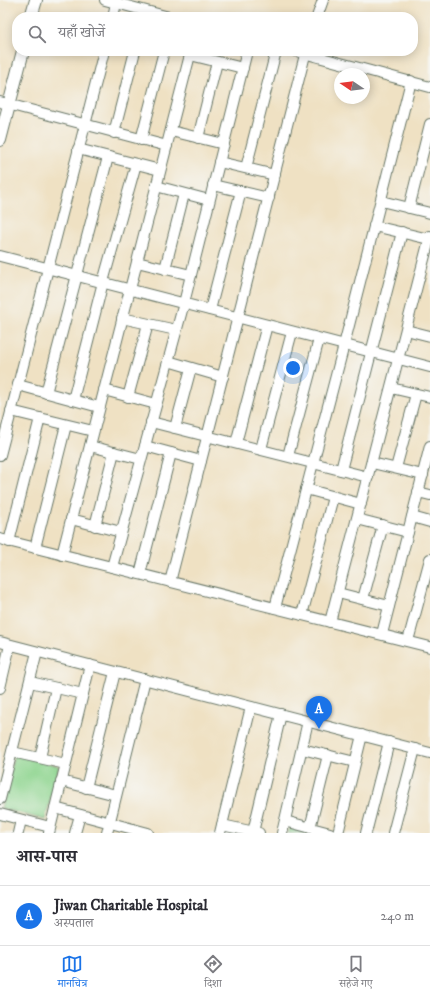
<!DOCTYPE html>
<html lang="hi">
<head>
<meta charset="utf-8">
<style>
	body { margin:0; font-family:"IM FELL DW Pica","Noto Serif Devanagari",serif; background:#f7f7f7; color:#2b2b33 }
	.compass { position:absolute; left:334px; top:68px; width:36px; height:36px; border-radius:50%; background:#fff; box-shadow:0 2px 10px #0003; rotate:283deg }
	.you { position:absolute; left:293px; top:368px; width:14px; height:14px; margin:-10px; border:3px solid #fff; border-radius:50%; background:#1a73e8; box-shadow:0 0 0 6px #1a73e833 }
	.badge { display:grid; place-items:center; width:26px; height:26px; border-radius:50%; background:#1a73e8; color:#fff; font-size:13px; font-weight:700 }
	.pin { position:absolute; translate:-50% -33px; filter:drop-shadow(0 1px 2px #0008) }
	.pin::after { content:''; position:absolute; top:21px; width:14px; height:12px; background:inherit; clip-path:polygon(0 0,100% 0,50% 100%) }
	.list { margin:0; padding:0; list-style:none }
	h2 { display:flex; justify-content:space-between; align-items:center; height:52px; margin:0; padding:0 16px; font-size:17px }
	h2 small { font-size:13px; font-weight:400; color:#7c7c81 }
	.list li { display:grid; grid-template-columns:26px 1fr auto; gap:12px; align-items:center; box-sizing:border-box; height:60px; padding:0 16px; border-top:1px solid #e1e1e2 }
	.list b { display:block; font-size:15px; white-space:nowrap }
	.list p { margin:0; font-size:13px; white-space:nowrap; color:#7c7c81 }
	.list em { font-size:13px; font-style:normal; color:#7c7c81 }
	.icon { flex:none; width:22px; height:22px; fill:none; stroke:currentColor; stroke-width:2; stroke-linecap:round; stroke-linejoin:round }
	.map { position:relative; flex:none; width:430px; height:833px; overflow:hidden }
	.search { position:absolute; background:#fff; box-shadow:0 2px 10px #0003; left:12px; right:12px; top:12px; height:44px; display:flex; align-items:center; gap:10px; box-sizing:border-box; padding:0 14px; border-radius:16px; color:#7c7c81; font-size:15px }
	.sheet { height:112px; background:#fff }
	nav { display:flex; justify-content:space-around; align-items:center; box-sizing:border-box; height:56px; border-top:1px solid #e1e1e2; background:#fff; font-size:11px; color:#7c7c81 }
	nav a { display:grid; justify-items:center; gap:2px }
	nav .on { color:#1a73e8 }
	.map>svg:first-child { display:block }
	.green { fill:#8fd590; stroke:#578962 }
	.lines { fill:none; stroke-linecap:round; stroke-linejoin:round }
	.minor-casing { stroke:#687666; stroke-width:12 }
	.tertiary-casing { stroke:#687666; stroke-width:14 }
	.minor { stroke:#fff; stroke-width:10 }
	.tertiary { stroke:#fff; stroke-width:12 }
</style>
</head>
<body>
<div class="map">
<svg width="430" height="833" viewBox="0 0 430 833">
	<rect width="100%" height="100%" fill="#f6f6f2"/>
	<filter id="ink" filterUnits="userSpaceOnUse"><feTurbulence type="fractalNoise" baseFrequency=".025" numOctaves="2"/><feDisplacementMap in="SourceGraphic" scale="8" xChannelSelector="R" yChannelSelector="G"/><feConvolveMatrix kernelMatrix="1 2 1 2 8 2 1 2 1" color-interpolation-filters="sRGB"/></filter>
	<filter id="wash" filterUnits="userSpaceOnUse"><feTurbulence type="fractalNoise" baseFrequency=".012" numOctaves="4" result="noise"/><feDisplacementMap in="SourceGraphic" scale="16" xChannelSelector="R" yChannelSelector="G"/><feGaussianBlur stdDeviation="0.9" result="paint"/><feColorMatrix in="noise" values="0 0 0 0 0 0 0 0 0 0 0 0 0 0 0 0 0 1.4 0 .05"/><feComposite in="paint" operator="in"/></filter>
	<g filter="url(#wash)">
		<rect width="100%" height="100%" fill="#efe1c3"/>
		<!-- green -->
		<g class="green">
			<path d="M14,754L59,766L45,820L1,808Z"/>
			<path d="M290,828L311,833H288Z"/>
		</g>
	</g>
	<g filter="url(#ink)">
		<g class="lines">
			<!-- minor casing -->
			<g class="minor-casing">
				<g id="minor">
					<path d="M105,0L169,17"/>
					<path d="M113,17L116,3"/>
					<path d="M317,17L323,0"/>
					<path d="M296,51L430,87"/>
					<path d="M190,55L243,68"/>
					<path d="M0,102L167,146"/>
					<path d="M171,131L224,144"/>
					<path d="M114,133L135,51"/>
					<path d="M198,138L217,62"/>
					<path d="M141,140L164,51"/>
					<path d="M78,149L160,170"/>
					<path d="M219,162L275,175"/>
					<path d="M246,168L276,51"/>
					<path d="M213,185L269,198"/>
					<path d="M156,186L209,200"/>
					<path d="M381,201L430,213"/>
					<path d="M409,208L430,124"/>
					<path d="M374,226L429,239"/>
					<path d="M0,256L430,367"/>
					<path d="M137,262L191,275"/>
					<path d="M165,269L184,194"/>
					<path d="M210,310L241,191"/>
					<path d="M122,318L176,330"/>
					<path d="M406,330L430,336"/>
					<path d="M168,361L223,377"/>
					<path d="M18,385L99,407"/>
					<path d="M391,388L430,397"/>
					<path d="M104,390L156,404"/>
					<path d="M46,393L108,157"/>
					<path d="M128,397L148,324"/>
					<path d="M73,400L103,282L136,164"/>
					<path d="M11,411L93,431"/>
					<path d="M151,422L368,477"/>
					<path d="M175,428L191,368"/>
					<path d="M236,443L267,325"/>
					<path d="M90,446L141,459"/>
					<path d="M145,446L201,461"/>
					<path d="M261,449L292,332"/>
					<path d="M0,455L104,51"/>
					<path d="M288,456L319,339"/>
					<path d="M372,463L423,475"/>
					<path d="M396,468L416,394"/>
					<path d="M341,470L402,232"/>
					<path d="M306,489L361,504"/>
					<path d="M418,492L430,495"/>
					<path d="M412,517L430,522"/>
					<path d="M71,519L121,532"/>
					<path d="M357,519L408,532"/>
					<path d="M95,526L114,452"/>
					<path d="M0,539L430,647"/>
					<path d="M9,542L40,418"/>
					<path d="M35,548L66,425"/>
					<path d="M62,555L191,51"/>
					<path d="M112,567L184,303L247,51"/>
					<path d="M140,574L171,453"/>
					<path d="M170,582L306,51"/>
					<path d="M338,593L389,606"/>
					<path d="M363,599L383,525"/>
					<path d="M275,608L344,345L411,81"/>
					<path d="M302,615L333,497"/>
					<path d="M330,622L430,236"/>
					<path d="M382,634L430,446"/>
					<path d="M408,641L430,559"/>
					<path d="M0,642L430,753"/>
					<path d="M30,682L83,694"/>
					<path d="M0,688L10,645"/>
					<path d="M302,749L355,762"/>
					<path d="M12,752L66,764"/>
					<path d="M40,758L56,688"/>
					<path d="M61,781L116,795"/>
					<path d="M86,788L115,672"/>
					<path d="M0,799L37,652"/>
					<path d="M55,808L148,833"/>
					<path d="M0,814L50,827"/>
					<path d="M285,821L330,833"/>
					<path d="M222,825L259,833"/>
					<path d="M310,828L328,755"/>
					<path d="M253,832L281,714"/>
					<path d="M18,833L21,820"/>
					<path d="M49,833L90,665"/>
					<path d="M75,833L80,815"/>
					<path d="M107,833L145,679"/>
					<path d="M220,833L251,707"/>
					<path d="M282,833L308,721"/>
					<path d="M338,833L362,735"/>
					<path d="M366,833L389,742"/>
					<path d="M393,833L415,749"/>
				</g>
			</g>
			<!-- tertiary casing -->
			<g class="tertiary-casing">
				<g id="tertiary">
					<path d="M31,17L36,0"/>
					<path d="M0,140L23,51"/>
				</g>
			</g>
			<!-- minor -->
			<use href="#minor" class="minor"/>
			<!-- tertiary -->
			<use href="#tertiary" class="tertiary"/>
		</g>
	</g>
</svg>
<svg class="compass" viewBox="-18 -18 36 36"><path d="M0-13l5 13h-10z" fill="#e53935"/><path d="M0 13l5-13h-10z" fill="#7c7c81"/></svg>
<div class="you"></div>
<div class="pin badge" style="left:319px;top:729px">A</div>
<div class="search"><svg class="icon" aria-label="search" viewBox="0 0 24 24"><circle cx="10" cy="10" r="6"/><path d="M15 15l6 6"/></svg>यहाँ खोजें</div>
</div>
<section class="sheet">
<h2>आस-पास<small></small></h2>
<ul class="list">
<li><span class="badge">A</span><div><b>Jiwan Charitable Hospital</b><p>अस्पताल</p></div><em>240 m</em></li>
</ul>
</section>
<nav>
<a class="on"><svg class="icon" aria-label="map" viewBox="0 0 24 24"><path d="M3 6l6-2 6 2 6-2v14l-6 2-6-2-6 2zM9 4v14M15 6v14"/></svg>मानचित्र</a>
<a><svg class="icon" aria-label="directions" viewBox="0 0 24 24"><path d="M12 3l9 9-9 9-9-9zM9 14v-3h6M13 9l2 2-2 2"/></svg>दिशा</a>
<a><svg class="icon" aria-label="saved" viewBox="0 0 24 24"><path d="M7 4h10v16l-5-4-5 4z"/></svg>सहेजे गए</a>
</nav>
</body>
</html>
